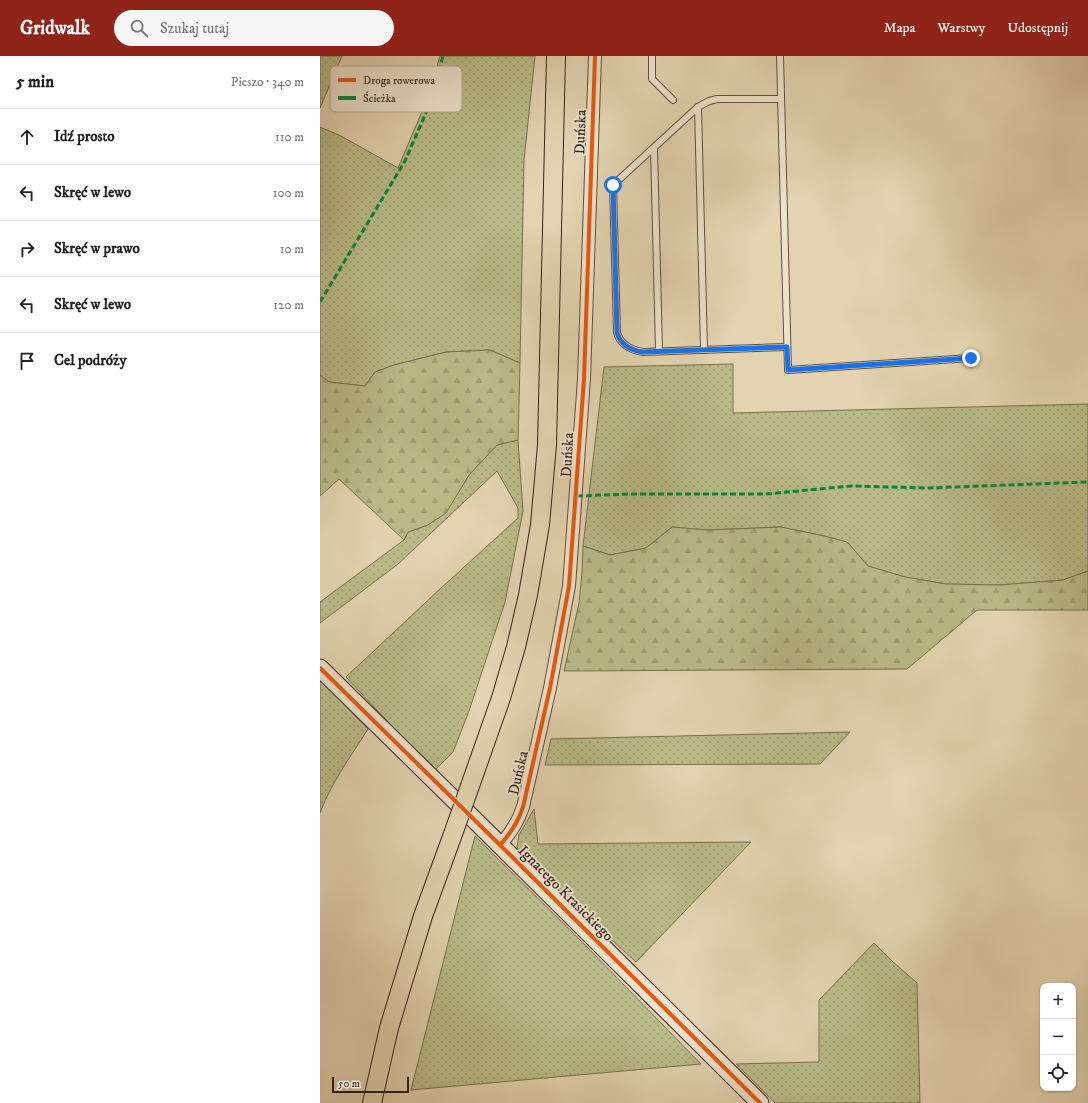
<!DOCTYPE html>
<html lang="pl">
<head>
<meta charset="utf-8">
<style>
	body { margin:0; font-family:"IM FELL DW Pica",serif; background:#f6f6f6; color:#222 }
	.controls { position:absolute; right:12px; bottom:12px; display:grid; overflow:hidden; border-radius:8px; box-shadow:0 1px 3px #0004 }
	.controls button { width:36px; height:36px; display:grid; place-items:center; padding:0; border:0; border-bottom:1px solid #e0e0e0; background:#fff; color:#222; font:20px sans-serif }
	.scale { position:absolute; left:12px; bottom:10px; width:77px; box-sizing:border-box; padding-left:4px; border:2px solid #33231d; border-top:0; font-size:11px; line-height:14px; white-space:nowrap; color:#33231d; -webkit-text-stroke:3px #ede2cc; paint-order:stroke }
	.stop { position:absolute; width:12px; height:12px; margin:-9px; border:3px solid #1a73e8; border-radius:50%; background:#fff }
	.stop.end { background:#1a73e8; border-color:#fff; box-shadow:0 1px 4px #0008 }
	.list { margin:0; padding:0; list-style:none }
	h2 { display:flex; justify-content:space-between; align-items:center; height:52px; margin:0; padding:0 16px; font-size:17px }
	h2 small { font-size:13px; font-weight:400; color:#767676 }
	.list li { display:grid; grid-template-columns:26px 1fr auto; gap:12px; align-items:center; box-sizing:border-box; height:56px; padding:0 16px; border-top:1px solid #e0e0e0 }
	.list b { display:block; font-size:15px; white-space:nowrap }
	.list em { font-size:13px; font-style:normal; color:#767676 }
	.icon { flex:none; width:22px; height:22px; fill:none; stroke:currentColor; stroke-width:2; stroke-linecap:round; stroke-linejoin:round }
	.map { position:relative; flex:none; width:768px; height:1047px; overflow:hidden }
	header { display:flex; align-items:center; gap:24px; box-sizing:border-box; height:56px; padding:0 20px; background:#8f2418; color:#fff }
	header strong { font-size:19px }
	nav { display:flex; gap:22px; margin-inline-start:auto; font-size:14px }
	.search { width:280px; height:36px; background:#f6f6f6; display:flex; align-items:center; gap:10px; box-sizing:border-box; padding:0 14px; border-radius:22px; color:#767676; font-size:15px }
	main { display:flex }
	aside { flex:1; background:#fff }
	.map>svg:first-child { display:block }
	.grass { fill:url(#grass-dots); stroke:#766f52 }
	.forest { fill:url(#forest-firs); stroke:#766f52 }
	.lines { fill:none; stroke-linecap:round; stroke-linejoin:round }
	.lane-casing { stroke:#5f4f42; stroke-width:8 }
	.street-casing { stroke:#5f4f42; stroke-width:14 }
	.secondary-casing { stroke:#33231d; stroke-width:19 }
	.primary-casing { stroke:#33231d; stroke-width:20 }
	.lane { stroke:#ede2cc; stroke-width:6 }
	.street { stroke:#ede2cc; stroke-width:12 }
	.secondary { stroke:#ede2cc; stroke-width:17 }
	.primary { stroke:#e3d3b0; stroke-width:18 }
	.primary-bridge-casing { stroke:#33231d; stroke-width:20; stroke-linecap:butt }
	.primary-bridge { stroke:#e3d3b0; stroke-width:18 }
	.quiet { stroke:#00873e; stroke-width:3; stroke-dasharray:6 3; stroke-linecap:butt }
	.cycleway-casing { stroke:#ede2cc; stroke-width:6 }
	.cycleway { stroke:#e8590c; stroke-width:4 }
	.route { stroke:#1a73e8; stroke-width:5 }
	.labels { text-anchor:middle; stroke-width:3.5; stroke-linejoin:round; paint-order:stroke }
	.street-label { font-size:15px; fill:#33231d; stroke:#ede2cc }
	.key { fill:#ede2cc; stroke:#b5a998; stroke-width:1 }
	.key-label { font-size:11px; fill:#33231d }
</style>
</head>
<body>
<header>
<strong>Gridwalk</strong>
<div class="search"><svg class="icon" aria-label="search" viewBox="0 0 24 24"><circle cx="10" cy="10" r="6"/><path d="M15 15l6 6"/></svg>Szukaj tutaj</div>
<nav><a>Mapa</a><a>Warstwy</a><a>Udostępnij</a></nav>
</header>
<main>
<aside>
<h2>5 min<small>Pieszo · 340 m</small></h2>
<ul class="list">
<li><svg class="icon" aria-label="ahead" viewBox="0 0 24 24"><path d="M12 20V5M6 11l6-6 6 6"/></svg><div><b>Idź prosto</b></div><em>110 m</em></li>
<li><svg class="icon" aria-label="left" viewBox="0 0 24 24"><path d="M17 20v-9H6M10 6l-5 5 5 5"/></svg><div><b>Skręć w lewo</b></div><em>100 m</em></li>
<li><svg class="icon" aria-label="right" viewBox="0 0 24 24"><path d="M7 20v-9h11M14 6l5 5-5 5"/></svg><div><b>Skręć w prawo</b></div><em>10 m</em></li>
<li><svg class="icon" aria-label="left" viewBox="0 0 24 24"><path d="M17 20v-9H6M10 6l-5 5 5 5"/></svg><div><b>Skręć w lewo</b></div><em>120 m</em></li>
<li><svg class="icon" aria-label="arrive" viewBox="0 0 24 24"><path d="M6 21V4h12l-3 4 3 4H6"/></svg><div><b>Cel podróży</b></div></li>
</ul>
</aside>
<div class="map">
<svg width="768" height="1047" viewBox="0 0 768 1047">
	<defs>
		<pattern id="grass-dots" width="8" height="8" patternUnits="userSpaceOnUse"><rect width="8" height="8" fill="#b9bb87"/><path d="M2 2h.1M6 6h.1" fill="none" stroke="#a0a074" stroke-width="1.8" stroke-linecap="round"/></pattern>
		<pattern id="forest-firs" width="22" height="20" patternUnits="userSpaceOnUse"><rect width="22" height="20" fill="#b9bb87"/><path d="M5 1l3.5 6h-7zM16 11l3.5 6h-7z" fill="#a0a074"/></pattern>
	</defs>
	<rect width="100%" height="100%" fill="#e3d3b0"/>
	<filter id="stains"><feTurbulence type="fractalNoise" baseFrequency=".005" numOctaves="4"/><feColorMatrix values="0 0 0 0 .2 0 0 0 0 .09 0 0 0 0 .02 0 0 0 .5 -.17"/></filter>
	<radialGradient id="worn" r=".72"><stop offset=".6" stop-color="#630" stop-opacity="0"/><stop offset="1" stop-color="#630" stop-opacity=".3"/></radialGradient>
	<!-- grass -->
	<g class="grass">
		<path d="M0,0H22L0,52Z"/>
		<path d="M120,0H215L204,104L200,307L170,294L126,296L74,309L55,316L45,330L9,326L0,319V71L21,80L78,112L106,46Z"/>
		<path d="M413,308V357L768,348V515L743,524L679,529L626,528L585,521L548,510L527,486L504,480L461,471L387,474L352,471L326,492L290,499L263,490L284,311Z"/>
		<path d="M198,384L203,455L185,546L149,655L133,696L114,715L26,621L120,533L198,462V452L177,415L78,508L0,567V546L84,484L88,476L108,469L134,443L149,419L177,389Z"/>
		<path d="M0,623L48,673C31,700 11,727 0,757Z"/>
		<path d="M530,676L500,708L225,709L231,683Z"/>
		<path d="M214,753L218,788L431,786L316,906L203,803L197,791L199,779Z"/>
		<path d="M155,780L265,889L381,1008L91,1034Z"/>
		<path d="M554,887L572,905L597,927L600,1047H455L416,1008L499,1006V944Z"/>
	</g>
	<!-- forest -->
	<g class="forest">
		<path d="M170,294L200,307L198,384L177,389L149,419L126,457L108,469L88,476L84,484L19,423L0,440V319L9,326L45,330L55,316L74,309L126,296Z"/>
		<path d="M352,471L387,474L461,471L504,480L527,486L548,510L585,521L626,528L679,529L743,524L768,515V554H657L587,613L244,615L259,547L262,517L263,490L290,499L326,492Z"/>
	</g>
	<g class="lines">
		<!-- lane casing -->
		<g class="lane-casing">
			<g id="lane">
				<path d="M332,0V23L353,44"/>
				<path d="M460,0L468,314L651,302"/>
				<path d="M461,43H397L389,45L378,51L293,129L297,277C301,289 310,294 323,296L467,291"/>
				<path d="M378,51L384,294"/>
				<path d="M334,92L339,295"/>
			</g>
		</g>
		<!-- street casing -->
		<g class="street-casing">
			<path id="street" d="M180,789C191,777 198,766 203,751L230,632L249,530L264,323L275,0"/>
		</g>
		<!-- secondary casing -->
		<g class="secondary-casing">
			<path id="secondary" d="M0,612L180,789L440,1047"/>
		</g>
		<!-- primary casing -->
		<g class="primary-casing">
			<g id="primary">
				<path d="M150,730L181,642L196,591L208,539L220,469L227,389L236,0"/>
				<path d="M52,1047L69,972L103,860L133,778"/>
			</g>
		</g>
		<!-- lane -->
		<use href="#lane" class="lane"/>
		<!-- street -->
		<use href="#street" class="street"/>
		<!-- secondary -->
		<use href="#secondary" class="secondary"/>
		<!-- primary -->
		<use href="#primary" class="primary"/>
		<!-- primary-bridge casing -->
		<g class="primary-bridge-casing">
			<path id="primary-bridge" d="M133,778L150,730"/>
		</g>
		<!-- primary-bridge -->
		<use href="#primary-bridge" class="primary-bridge"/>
		<!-- quiet -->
		<g class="quiet">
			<path d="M0,246L85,105L109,50L123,0"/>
			<path d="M257,440L310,438H446L531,430L607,432L768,426"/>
		</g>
		<!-- cycleway casing -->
		<g class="cycleway-casing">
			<g id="cycleway">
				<path d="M0,612L180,789L440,1047"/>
				<path d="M180,789C191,777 198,766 203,751L230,632L249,530L264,323L275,0"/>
			</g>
		</g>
		<!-- cycleway -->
		<use href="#cycleway" class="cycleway"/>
	</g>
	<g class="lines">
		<!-- route -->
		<path class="route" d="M293,129L297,277C301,289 310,294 322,296L467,291L468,314L651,302"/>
	</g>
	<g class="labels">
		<!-- street labels -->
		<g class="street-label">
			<text transform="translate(260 76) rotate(-88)" y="5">Duńska</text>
			<text transform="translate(247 399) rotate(-87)" y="5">Duńska</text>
			<text transform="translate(198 717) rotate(-77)" y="5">Duńska</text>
			<text transform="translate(246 837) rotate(45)" y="5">Ignacego Krasickiego</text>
		</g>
	</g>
	<!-- legend -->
	<rect x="10" y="10" width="132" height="46" rx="6" class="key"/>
	<rect x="18" y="22" width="18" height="4" fill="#e8590c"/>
	<rect x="18" y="40" width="18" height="4" fill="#00873e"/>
	<g class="key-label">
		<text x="43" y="28">Droga rowerowa</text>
		<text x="43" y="46">Ścieżka</text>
	</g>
	<rect width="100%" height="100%" filter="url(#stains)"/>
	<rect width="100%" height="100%" fill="url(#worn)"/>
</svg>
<div class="controls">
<button>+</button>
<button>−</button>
<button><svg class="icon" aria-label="locate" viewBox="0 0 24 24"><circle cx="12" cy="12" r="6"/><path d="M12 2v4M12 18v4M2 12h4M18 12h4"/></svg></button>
</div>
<div class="scale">50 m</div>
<div class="stop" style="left:293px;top:129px"></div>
<div class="stop end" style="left:651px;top:302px"></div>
</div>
</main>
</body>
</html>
